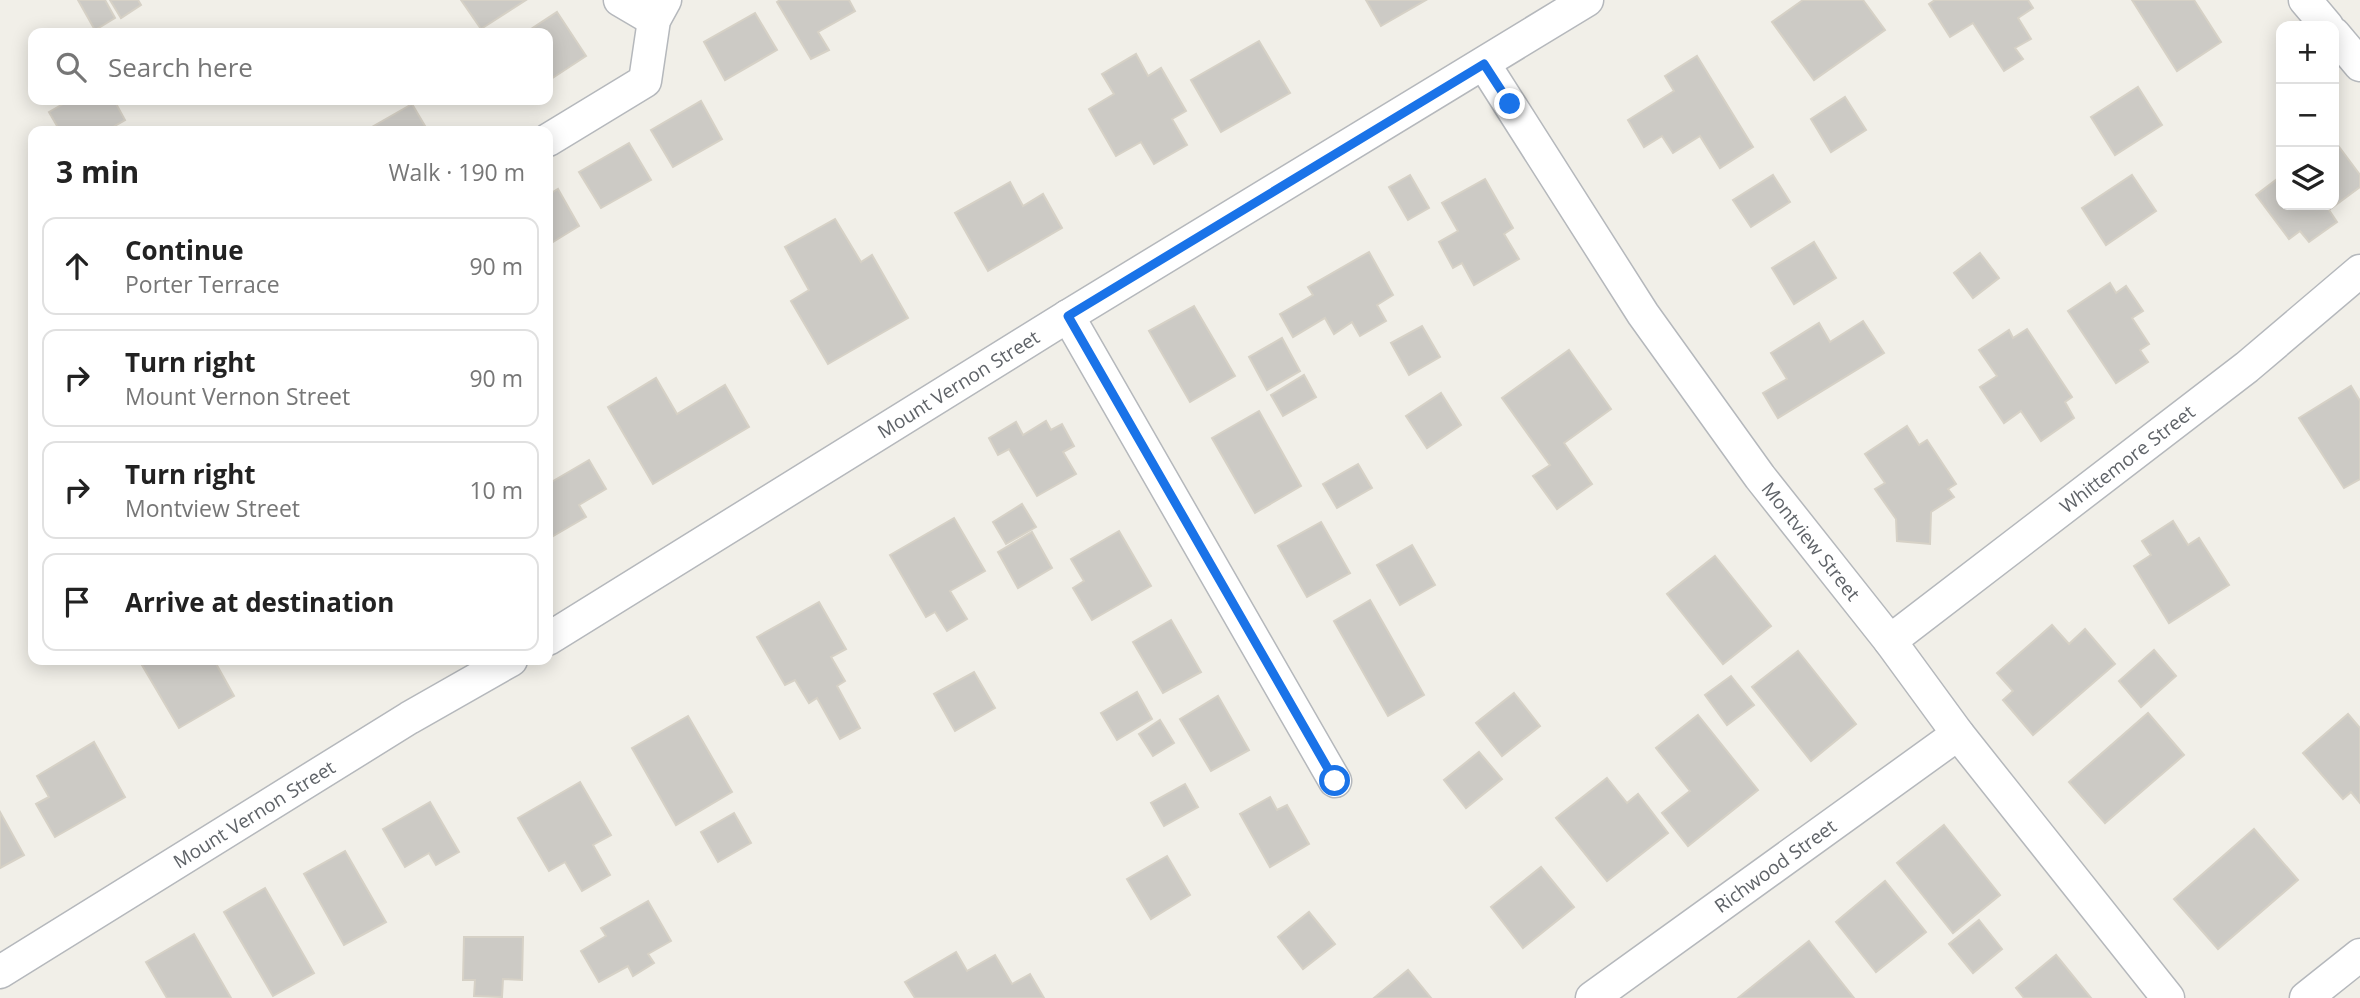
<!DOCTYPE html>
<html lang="en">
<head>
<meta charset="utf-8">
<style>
	body { margin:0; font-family:"Open Sans",sans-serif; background:#f2f2f2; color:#222 }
	.controls { position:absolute; right:21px; top:21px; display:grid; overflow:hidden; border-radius:14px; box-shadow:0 4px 18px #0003 }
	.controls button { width:63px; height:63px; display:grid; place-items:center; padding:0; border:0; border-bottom:2px solid #e0e0e0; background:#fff; color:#222; font:35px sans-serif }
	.stop { position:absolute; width:21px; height:21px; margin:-16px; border:5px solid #1a73e8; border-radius:50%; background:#fff }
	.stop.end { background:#1a73e8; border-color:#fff; box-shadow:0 2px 7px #0008 }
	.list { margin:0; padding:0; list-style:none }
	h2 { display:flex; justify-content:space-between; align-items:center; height:91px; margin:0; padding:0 28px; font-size:30px }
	h2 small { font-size:23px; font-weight:400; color:#767676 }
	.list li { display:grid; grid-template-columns:46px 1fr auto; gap:21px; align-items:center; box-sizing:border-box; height:98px; margin:0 14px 14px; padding:0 14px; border:2px solid #e0e0e0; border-radius:14px }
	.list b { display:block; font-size:26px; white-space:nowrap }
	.list p { margin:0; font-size:23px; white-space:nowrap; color:#767676 }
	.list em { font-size:23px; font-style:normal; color:#767676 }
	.icon { flex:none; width:38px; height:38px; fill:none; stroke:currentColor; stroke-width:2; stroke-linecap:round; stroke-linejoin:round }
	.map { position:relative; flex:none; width:2360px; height:998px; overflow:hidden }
	.search { position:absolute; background:#fff; box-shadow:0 4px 18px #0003; left:28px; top:28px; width:525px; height:77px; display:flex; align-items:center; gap:18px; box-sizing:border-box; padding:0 24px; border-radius:14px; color:#767676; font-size:26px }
	.panel { position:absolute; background:#fff; box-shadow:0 4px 18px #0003; left:28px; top:126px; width:525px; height:539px; border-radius:14px }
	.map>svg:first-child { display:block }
	.building { fill:#cccac5; stroke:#d6d1c6; stroke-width:2 }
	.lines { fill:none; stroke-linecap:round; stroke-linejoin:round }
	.street-casing { stroke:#b5b8bc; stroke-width:35 }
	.street { stroke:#fff; stroke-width:32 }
	.route { stroke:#1a73e8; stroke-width:9 }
	.labels { text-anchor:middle; stroke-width:7; stroke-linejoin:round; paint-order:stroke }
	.street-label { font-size:19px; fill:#5f6368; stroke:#fff }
</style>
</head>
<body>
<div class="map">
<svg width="2360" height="998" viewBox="0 0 2360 998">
	<rect width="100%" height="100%" fill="#f1efe8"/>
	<!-- building -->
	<g class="building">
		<path d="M78,0H105L115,18L95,30Z"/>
		<path d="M110,0H138L141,5L121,18Z"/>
		<path d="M461,0H526L481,29Z"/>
		<path d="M780,0H849L855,11L818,32L829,50L811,59L777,2Z"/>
		<path d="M1366,0H1426L1381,26Z"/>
		<path d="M1803,0H1863L1885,30L1814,80L1772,22Z"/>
		<path d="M1935,0H2028L2033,8L2018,18L2031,39L2015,48L2023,59L2004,71L1973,23L1950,37L1929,4Z"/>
		<path d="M2132,0H2194L2221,42L2177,71Z"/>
		<path d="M557,12L586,56L548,81V33H525Z"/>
		<path d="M755,13L777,50L725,80L704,42Z"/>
		<path d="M1259,41L1290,93L1221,132L1191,80Z"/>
		<path d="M1136,54L1148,76L1161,68L1186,111L1172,119L1187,145L1154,164L1141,142L1116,156L1089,109L1114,94L1102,74Z"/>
		<path d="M1697,56L1753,147L1720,168L1700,136L1673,153L1662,136L1644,147L1628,120L1674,91L1665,76Z"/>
		<path d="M2138,87L2162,125L2115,155L2091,117Z"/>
		<path d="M1845,97L1866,130L1831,152L1811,119Z"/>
		<path d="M70,100H114L125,120L106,131H60L49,112Z"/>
		<path d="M701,101L722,139L673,167L651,130Z"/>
		<path d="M412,104L428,131H365Z"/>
		<path d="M2334,140L2360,175V187L2329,210L2337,222L2309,242L2300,231L2289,239L2256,195L2281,176V205H2334Z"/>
		<path d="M629,143L651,180L601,208L579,172Z"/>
		<path d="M1410,175L1429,208L1408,220L1389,187Z"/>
		<path d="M1773,175L1790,202L1751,227L1733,200Z"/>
		<path d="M2132,175L2156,211L2106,245L2082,208Z"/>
		<path d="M1485,179L1513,228L1504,234L1519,259L1474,285L1462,263L1453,268L1439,242L1458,231L1442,203Z"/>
		<path d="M1010,182L1023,206L1043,194L1062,228L988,271L955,213Z"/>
		<path d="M558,189L579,226L548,245V195Z"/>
		<path d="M835,219L861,262L872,255L908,318L828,364L791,301L809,290L785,247Z"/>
		<path d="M1814,242L1836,278L1794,304L1772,268Z"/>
		<path d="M1369,252L1393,295L1377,305L1386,321L1360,336L1352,322L1334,334L1325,318L1293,337L1280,314L1313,295L1308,287Z"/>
		<path d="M1980,253L1999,278L1973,298L1954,273Z"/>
		<path d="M2110,283L2116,293L2126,286L2143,311L2132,318L2149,344L2140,350L2148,362L2116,383L2068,311Z"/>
		<path d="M1194,306L1235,376L1190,402L1149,331Z"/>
		<path d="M1863,321L1884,353L1778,418L1763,393L1787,379L1771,353L1819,323L1830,342Z"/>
		<path d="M1422,326L1440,357L1409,375L1391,343Z"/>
		<path d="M2027,329L2072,397L2065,402L2074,418L2041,441L2021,411L2004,423L1980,387L1997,376L1979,350L2009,330L2013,338Z"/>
		<path d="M1282,338L1300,371L1267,390L1249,357Z"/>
		<path d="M1569,350L1611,409L1564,443L1592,484L1557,509L1533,476L1550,465L1502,398Z"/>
		<path d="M1304,375L1316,397L1283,416L1271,395Z"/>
		<path d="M656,378L677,414L725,385L749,427L653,484L608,407Z"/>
		<path d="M2351,386L2360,401V479L2344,488L2299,418Z"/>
		<path d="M1441,393L1461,425L1427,448L1406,416Z"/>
		<path d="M1259,411L1301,486L1255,513L1212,438Z"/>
		<path d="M1046,421L1051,430L1062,424L1074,446L1063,452L1076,474L1037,496L1009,449L998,455L989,438L1016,422L1023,435Z"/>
		<path d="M1907,426L1919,445L1927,440L1956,484L1948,489L1954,497L1931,512L1930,544L1897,541L1896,519L1875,489L1885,483L1865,454Z"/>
		<path d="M589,460L606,489L579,505L586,517L548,539V484Z"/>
		<path d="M1358,464L1372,488L1337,508L1323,484Z"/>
		<path d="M1022,504L1036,527L1006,544L993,522Z"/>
		<path d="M954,518L985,571L950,591L967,619L947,631L935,612L926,617L890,555Z"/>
		<path d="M2173,521L2188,545L2199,538L2229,585L2169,623L2134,566L2151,555L2142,541Z"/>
		<path d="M1321,522L1350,573L1307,597L1278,546Z"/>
		<path d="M1119,531L1151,586L1092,620L1073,588L1084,581L1071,559Z"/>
		<path d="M1032,532L1052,568L1018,588L998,552Z"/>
		<path d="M1412,545L1435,585L1400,605L1377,565Z"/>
		<path d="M1715,556L1771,626L1723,664L1667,594Z"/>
		<path d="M1370,600L1424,695L1388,716L1334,621Z"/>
		<path d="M819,602L846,649L831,657L845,681L837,686L860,728L840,739L817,698L809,703L795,680L785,685L757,637Z"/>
		<path d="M1171,620L1201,672L1163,693L1133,642Z"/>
		<path d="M2052,625L2069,644L2085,629L2115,664L2033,735L2003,700L2013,691L1997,673Z"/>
		<path d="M2154,650L2176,676L2141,707L2119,681Z"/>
		<path d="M1798,651L1856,724L1811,761L1752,687Z"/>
		<path d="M139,660H214L234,696L179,728Z"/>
		<path d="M974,672L995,708L955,731L934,694Z"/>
		<path d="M1731,676L1754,705L1727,725L1705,695Z"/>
		<path d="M1137,692L1152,719L1117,740L1101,713Z"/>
		<path d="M1514,693L1540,726L1502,756L1476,723Z"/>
		<path d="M1218,696L1249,750L1211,771L1180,719Z"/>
		<path d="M2148,713L2184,755L2105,823L2069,782Z"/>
		<path d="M2348,714L2360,728V803L2351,792L2343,799L2303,753Z"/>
		<path d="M1698,715L1758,790L1688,846L1662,813L1690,791L1656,748Z"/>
		<path d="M688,716L732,792L676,825L632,748Z"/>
		<path d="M1160,720L1174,743L1153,756L1139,734Z"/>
		<path d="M94,742L125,797L55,837L36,804L49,797L37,776Z"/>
		<path d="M1479,752L1502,779L1466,808L1444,780Z"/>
		<path d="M1607,778L1627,803L1638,794L1668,833L1607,881L1556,818Z"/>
		<path d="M580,782L611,835L593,845L610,875L582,891L565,862L549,871L518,818Z"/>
		<path d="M1185,784L1198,807L1164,826L1151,803Z"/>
		<path d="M1270,797L1277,810L1287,805L1309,844L1270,867L1240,814Z"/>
		<path d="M430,802L459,852L436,865L429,853L405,867L383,829Z"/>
		<path d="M0,812L24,855L0,868Z"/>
		<path d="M734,813L751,843L718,862L701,832Z"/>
		<path d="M1944,825L2000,895L1953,933L1897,863Z"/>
		<path d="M2254,829L2298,880L2218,949L2174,899Z"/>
		<path d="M345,851L386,922L344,945L304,874Z"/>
		<path d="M1167,856L1190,895L1151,919L1127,879Z"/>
		<path d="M1541,867L1574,907L1523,948L1491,907Z"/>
		<path d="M1885,881L1926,932L1876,972L1836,922Z"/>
		<path d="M265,888L314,973L273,996L224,912Z"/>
		<path d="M648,901L671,941L648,954L654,963L633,976L628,966L599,982L581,951L606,936L601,928Z"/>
		<path d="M1309,912L1335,944L1303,969L1278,937Z"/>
		<path d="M1979,920L2002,949L1973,973L1949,944Z"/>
		<path d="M194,934L231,998H167L146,962Z"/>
		<path d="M464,937H523L522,980L503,979L502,997L474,996L475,980H463Z"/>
		<path d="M1809,941L1854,998H1738Z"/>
		<path d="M956,952L967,971L995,955L1012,984L1030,974L1044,998H915L905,982Z"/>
		<path d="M2056,955L2091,998H2024L2016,988Z"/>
		<path d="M1408,970L1431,998H1374Z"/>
	</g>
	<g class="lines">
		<!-- street casing -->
		<g class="street-casing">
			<g id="street">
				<path d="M620,0L654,20"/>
				<path d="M2305,0L2327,26"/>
				<path d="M2334,34L2360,65"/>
				<path id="s1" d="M1484,64L1643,314L1760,477L1890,641L1958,734L2168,998"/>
				<path d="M548,140L645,81L654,20L665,0"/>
				<path d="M1068,316L1335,781"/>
				<path id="s2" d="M548,639L1068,316L1587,0"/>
				<path id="s3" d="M1890,641L2247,367L2360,271"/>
				<path id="s4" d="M0,972L409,718L511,660"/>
				<path id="s5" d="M1592,998L1958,734"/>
				<path d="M2306,998L2360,955"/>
			</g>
		</g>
		<!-- street -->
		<use href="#street" class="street"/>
	</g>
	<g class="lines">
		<!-- route -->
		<path class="route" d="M1335,781L1068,316L1484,64L1510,104"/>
	</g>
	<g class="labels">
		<!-- street labels -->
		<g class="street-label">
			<text dy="7" stroke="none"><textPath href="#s2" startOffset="483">Mount Vernon Street</textPath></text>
			<text dy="7" stroke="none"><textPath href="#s3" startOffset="299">Whittemore Street</textPath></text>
			<text dy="7" stroke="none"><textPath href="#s1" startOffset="579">Montview Street</textPath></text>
			<text dy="7" stroke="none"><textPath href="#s4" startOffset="299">Mount Vernon Street</textPath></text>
			<text dy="7" stroke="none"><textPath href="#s5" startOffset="226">Richwood Street</textPath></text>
		</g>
	</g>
</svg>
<div class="controls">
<button>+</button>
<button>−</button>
<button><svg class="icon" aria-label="layers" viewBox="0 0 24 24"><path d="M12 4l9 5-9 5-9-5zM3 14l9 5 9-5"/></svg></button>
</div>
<div class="stop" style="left:1335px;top:781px"></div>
<div class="stop end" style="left:1510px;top:104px"></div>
<div class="search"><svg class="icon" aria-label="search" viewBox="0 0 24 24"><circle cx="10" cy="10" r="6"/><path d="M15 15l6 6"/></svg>Search here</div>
<section class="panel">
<h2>3 min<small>Walk · 190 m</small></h2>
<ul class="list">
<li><svg class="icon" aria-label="ahead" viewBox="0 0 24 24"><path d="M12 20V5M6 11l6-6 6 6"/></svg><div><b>Continue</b><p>Porter Terrace</p></div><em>90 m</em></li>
<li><svg class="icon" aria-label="right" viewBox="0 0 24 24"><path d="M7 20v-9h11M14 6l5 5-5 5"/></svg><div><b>Turn right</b><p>Mount Vernon Street</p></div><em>90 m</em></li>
<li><svg class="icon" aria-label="right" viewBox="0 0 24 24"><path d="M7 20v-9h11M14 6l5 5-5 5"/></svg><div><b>Turn right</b><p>Montview Street</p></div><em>10 m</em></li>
<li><svg class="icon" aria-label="arrive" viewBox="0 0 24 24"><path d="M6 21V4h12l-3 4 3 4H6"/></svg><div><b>Arrive at destination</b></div></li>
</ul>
</section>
</div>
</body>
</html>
